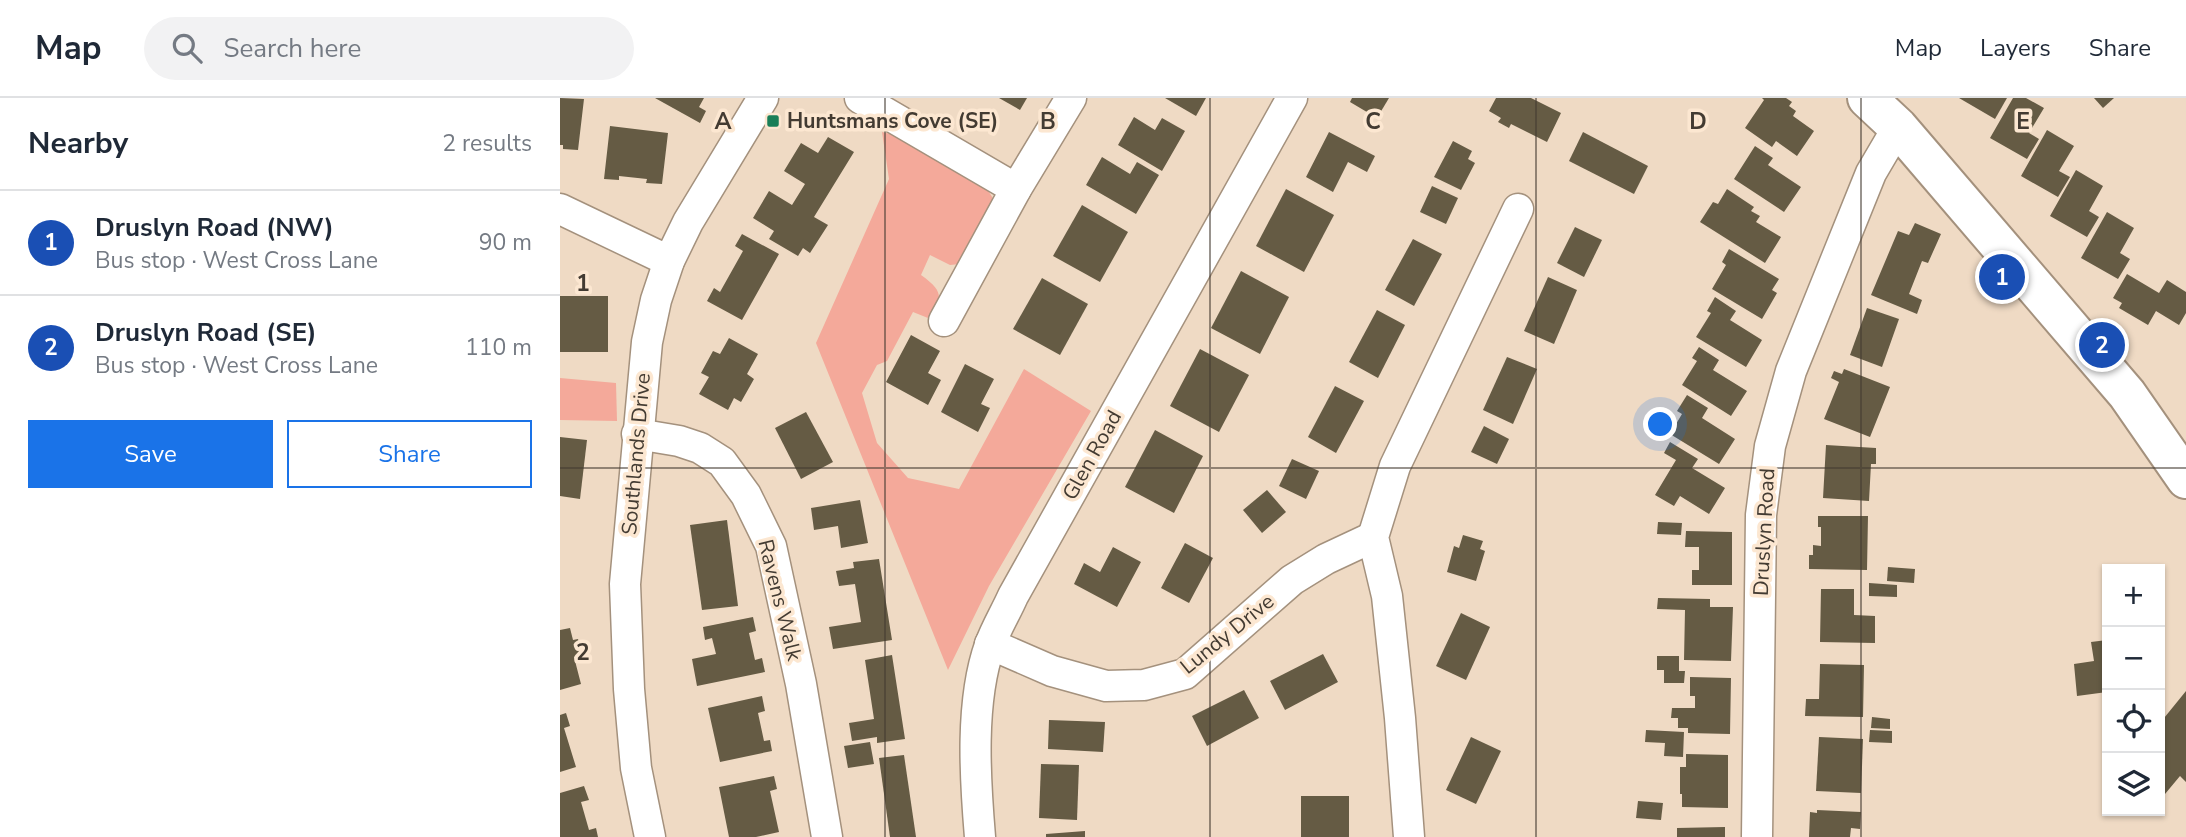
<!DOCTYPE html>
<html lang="en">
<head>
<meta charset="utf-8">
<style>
	body { margin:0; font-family:"Nunito Sans",sans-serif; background:#f2f2f3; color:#1f2937 }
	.controls { position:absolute; right:21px; bottom:21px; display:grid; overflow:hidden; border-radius:0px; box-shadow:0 2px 5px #0004 }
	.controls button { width:63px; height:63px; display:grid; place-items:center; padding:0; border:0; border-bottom:2px solid #e0e1e3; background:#fff; color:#1f2937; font:35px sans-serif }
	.you { position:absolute; left:1101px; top:327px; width:24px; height:24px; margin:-18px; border:5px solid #fff; border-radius:50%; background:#1a73e8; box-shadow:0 0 0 10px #1a73e833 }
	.badge { display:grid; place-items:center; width:46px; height:46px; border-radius:50%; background:#1a73e8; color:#fff; font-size:23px; font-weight:700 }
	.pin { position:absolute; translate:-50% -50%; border:4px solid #fff; box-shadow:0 2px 7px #0006 }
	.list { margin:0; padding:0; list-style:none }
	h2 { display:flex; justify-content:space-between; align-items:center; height:91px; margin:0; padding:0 28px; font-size:30px }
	h2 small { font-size:23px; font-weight:400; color:#747a83 }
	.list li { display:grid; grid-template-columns:46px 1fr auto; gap:21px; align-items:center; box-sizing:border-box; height:105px; padding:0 28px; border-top:2px solid #e0e1e3 }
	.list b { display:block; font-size:26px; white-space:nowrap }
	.list p { margin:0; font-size:23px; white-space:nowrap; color:#747a83 }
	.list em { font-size:23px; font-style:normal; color:#747a83 }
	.actions { display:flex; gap:14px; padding:21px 28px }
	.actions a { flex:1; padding:16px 0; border:2px solid #1a73e8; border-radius:0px; text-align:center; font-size:24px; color:#1a73e8 }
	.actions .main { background:#1a73e8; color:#fff }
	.icon { flex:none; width:38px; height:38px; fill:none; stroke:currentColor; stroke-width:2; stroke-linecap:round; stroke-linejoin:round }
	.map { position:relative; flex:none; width:1626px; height:739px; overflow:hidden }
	header { display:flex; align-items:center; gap:42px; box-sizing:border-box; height:98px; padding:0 35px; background:#fff; border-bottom:2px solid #e0e1e3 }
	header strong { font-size:33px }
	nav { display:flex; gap:38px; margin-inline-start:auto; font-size:24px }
	.search { width:490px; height:63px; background:#f2f2f3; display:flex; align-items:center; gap:18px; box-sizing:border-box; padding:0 24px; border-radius:38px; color:#747a83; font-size:26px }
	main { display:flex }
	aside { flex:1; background:#fff }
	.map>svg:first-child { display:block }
	.green { fill:#f4a99a }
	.building { fill:#655b44 }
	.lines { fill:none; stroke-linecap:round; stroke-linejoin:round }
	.street-casing { stroke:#a4917d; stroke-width:33 }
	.secondary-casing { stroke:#a4917d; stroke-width:42 }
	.street { stroke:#fff; stroke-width:30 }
	.secondary { stroke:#fff; stroke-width:38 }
	.grid { fill:none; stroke:#433b32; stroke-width:2; stroke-opacity:0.55 }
	.poi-dot { fill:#1a7f58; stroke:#fce7d1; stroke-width:2.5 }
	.labels { text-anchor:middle; stroke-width:7; stroke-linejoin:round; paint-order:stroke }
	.poi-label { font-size:21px; font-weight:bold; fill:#433b32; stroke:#fce7d1; text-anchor:start }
	.street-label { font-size:21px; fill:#433b32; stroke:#fce7d1 }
	.grid-label { font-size:23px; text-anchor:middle; font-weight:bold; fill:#433b32; stroke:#fce7d1; stroke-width:7; stroke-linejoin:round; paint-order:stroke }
</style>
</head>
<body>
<header>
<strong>Map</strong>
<div class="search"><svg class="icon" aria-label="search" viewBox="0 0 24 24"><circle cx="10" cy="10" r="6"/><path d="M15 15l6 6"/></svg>Search here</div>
<nav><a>Map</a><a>Layers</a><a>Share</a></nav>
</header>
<main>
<aside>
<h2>Nearby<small>2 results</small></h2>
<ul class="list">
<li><span class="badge" style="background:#1a4fb4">1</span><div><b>Druslyn Road (NW)</b><p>Bus stop · West Cross Lane</p></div><em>90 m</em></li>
<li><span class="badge" style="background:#1a4fb4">2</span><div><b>Druslyn Road (SE)</b><p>Bus stop · West Cross Lane</p></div><em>110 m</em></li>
</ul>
<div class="actions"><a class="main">Save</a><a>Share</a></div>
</aside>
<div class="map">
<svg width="1626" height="739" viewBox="0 0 1626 739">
	<rect width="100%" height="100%" fill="#efdac4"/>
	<!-- green -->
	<g class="green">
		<path d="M322,34L351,41L420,80L434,102L400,166L390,167L370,157L361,177C383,193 382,197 373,222L353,214L327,263L317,267L302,295L317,345L348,380L399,391L464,271L531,313L429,488L388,572L256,245L329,81Z"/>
		<path d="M0,280L56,285L57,323L0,322Z"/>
	</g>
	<!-- building -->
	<g class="building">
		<path d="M0,0L24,1L18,52L3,51V47H0Z"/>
		<path d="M95,0H144L139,9L146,13L140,25Z"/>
		<path d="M439,0H467L460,12Z"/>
		<path d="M605,0H646L636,18Z"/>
		<path d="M792,0H829L817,20L790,4Z"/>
		<path d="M936,0H971L1001,15L987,44L951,26L949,30L938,24L941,20L929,13Z"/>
		<path d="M1202,0H1226L1232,4L1229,8L1236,13L1233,18L1254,33L1237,58L1216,43L1212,49L1185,30L1204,2Z"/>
		<path d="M1399,0H1447L1435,21Z"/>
		<path d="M1453,0H1466L1484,10L1469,35L1479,41L1467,61L1430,40Z"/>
		<path d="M1534,0H1554L1543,10Z"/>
		<path d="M574,19L595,32L602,20L625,33L602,73L558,47Z"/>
		<path d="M50,28L108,35L102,86L86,85L87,81L59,78V82L44,81Z"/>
		<path d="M1487,32L1514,48L1499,73L1510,79L1498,99L1461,78Z"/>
		<path d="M769,34L815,58L807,74L788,64L773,94L746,79Z"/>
		<path d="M1023,34L1088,68L1074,96L1009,63Z"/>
		<path d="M268,39L294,54L254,119L268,127L250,155L243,150L238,158L209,141L214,133L193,120L209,93L232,107L245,86L224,73L241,45L258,55Z"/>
		<path d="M893,43L912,53L908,61L915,65L901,92L874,79Z"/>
		<path d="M1195,48L1213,60L1208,67L1241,89L1224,114L1174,81Z"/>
		<path d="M542,59L570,76L577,64L599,77L576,116L526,87Z"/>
		<path d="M1516,72L1543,88L1529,113L1539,119L1527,139L1490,118Z"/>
		<path d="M872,88L898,100L886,126L860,114Z"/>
		<path d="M726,91L774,117L744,174L696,148Z"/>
		<path d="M1167,91L1194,109L1191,113L1200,118L1196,124L1221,139L1205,165L1140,124L1153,104L1158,106Z"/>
		<path d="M522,107L568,134L540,184L493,158Z"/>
		<path d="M1547,114L1574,130L1560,155L1570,161L1558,181L1521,160Z"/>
		<path d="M1355,125L1381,136L1368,165L1362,163L1349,196L1362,202L1357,216L1311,197L1338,133L1349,137Z"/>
		<path d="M1015,129L1042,142L1024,179L997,165Z"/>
		<path d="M182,136L219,156L182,222L147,203L154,190L160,194L183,153L175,148Z"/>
		<path d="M853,141L882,156L854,208L825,192Z"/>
		<path d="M1169,151L1219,181L1212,192L1217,195L1202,221L1152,191L1166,167L1162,164Z"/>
		<path d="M681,173L729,199L700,256L651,230Z"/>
		<path d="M1567,176L1599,195L1607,182L1626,194V215L1619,227L1596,213L1588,227L1559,210L1562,205L1553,200Z"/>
		<path d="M988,179L1017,192L994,246L964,233Z"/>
		<path d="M482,180L528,206L500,257L453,231Z"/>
		<rect x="0" y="198" width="48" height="56"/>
		<path d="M1155,199L1176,213L1170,222L1202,242L1186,269L1136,239L1151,215L1147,213Z"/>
		<path d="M1307,210L1339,221L1322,269L1290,257Z"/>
		<path d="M817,212L845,227L818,280L789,264Z"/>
		<path d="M351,237L380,253L368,275L381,282L368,307L326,284Z"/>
		<path d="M169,240L198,256L187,276L194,281L181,304L174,300L168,312L139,296L149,279L141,275L153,253L160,256Z"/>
		<path d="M1139,249L1159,262L1153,272L1187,293L1171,318L1122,287L1137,263L1132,260Z"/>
		<path d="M640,251L689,277L659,334L610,308Z"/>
		<path d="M947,259L977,271L953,326L923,312Z"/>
		<path d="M405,266L434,281L421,306L430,310L418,334L381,314Z"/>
		<path d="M1284,271L1330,289L1310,339L1264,321L1279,284L1271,280L1274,273L1282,276Z"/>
		<path d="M775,288L804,303L776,355L748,339Z"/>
		<path d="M1127,297L1148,310L1142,320L1175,341L1159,366L1110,336L1122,316L1117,313Z"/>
		<path d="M246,314L273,364L241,381L215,330Z"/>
		<path d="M924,328L949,341L937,366L911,354Z"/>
		<path d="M595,332L643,358L614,415L565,389Z"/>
		<path d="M0,339L27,342L20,401L0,398Z"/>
		<path d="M1110,344L1138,361L1132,370L1165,390L1149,416L1120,398L1114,408L1095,397L1116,362L1104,355Z"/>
		<path d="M1266,347L1316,350V366H1311L1309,403L1263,400Z"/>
		<path d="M732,361L759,373L746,401L719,388Z"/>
		<path d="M707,392L726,414L702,435L683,412Z"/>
		<path d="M300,402L308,445L281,450L278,428L254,432L251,410Z"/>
		<path d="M1258,418H1308L1307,472L1249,471V457H1253V447L1261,448V429H1258Z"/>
		<path d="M167,422L178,508L142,512L130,427Z"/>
		<path d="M1098,424L1122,425L1121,437L1097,436Z"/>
		<path d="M1126,433L1172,434V487H1132V472H1139V449H1125Z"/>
		<path d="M903,437L923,443L920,451L925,453L916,483L887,474L894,448L899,450Z"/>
		<path d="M625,445L653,460L629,505L601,490Z"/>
		<path d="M553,449L581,464L557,509L514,486L524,465L540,474Z"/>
		<path d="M319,461L332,542L273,551L269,529L301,524L295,486L279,488L276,473L294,470L293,464Z"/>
		<path d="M1328,469L1355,471L1354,485L1327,483Z"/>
		<path d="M1309,485L1337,487V499L1309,498Z"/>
		<path d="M1261,491H1294V517L1315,518V545L1260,544Z"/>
		<path d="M1098,500L1150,501V509H1173L1171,563L1124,562L1125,512L1097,511Z"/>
		<path d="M901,515L930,529L906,582L876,568Z"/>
		<path d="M193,519L196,533L189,535L195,562L202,560L205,574L137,588L132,561L156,556L152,540L145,542L143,529Z"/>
		<path d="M10,530L13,542L18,541L22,557L14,559L21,586L0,592V532Z"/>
		<path d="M1547,542V594L1517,598L1514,566L1534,563L1531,544Z"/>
		<path d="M763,556L778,584L725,612L710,583Z"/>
		<path d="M332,557L345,641L317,645V639L292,643L289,625L314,621L305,562Z"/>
		<path d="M1097,558H1119V573H1125L1124,585H1104V572H1097Z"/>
		<path d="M1260,566L1304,567L1303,619L1245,618L1246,601H1259Z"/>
		<path d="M1130,579L1171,580L1170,636L1128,635V630H1118V620H1111L1112,610H1135V598H1130Z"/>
		<path d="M684,592L699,620L647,648L632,618Z"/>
		<path d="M1626,593V684L1620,678L1600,702V625Z"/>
		<path d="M202,598L205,613L198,615L204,643L210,642L212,653L160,664L148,610Z"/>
		<path d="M6,615L10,628L4,630L16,669L0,674V617Z"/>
		<path d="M1312,619L1330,621V631L1311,630Z"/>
		<path d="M489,622L545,624L543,654L488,651Z"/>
		<path d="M1086,632L1124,634L1123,659L1104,658L1105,645L1085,644Z"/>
		<path d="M1310,632L1332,633V645L1309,644Z"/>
		<path d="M911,639L941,653L916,706L886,692Z"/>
		<path d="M1259,639L1303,641L1301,695L1256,693Z"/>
		<path d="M310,644L314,666L288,670L284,648Z"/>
		<path d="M1126,656L1168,657V710L1122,709V696H1120V669H1126Z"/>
		<path d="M344,657L356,739H330L319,660Z"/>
		<path d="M481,666L519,667L517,722L479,720Z"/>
		<path d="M214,678L217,691L210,693L219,734L196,739H169L159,689Z"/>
		<path d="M24,688L29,702L21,704L29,732L36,730L38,739H0V695Z"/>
		<rect x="741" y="698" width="48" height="41"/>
		<path d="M1078,703L1103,705L1101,722L1076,720Z"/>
		<path d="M1257,712L1301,714L1300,731L1291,730L1290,739H1249L1250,714L1257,715Z"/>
		<path d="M1165,729V739H1117V730Z"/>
		<path d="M525,733V739H486V736Z"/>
	</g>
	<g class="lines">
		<!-- street casing -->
		<g class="street-casing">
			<g id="street">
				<path d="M300,0L456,91"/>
				<path d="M0,111L109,163"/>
				<path d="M384,223L456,91L511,0"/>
				<path d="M77,336L119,343L140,350L162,364L186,397L211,448L241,586L267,739"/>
				<path d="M430,546L492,573L546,588L584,587L625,576L732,482L766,461L813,439"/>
				<path d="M90,739L76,670L69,591L65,486L87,244L96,202L109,163L128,124L203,0"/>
				<path d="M420,739C415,680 410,603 430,547C436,530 446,514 453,498L732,0"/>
				<path d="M849,739L840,620L827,498L813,439L835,368L958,111"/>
				<path d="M1197,739L1201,417L1210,348L1231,273L1311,75L1338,29"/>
			</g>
		</g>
		<!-- secondary casing -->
		<g class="secondary-casing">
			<path id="secondary" d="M1307,0L1338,29L1567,296L1626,381"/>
		</g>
		<!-- street -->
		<use href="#street" class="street"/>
		<!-- secondary -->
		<use href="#secondary" class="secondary"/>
	</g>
	<!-- grid -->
	<path class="grid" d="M325,0V739M650,0V739M976,0V739M1301,0V739M0,370H1626"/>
	<!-- markers -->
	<rect class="poi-dot" x="206" y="16" width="14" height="14" rx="3.5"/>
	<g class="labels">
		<!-- poi labels -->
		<g class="poi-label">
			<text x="227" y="30">Huntsmans Cove (SE)</text>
		</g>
		<!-- street labels -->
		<g class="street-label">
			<text transform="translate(76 356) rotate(-85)" y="7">Southlands Drive</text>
			<text transform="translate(532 357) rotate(-61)" y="7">Glen Road</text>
			<text transform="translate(1204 434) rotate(-87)" y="7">Druslyn Road</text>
			<text transform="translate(220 502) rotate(76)" y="7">Ravens Walk</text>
			<text transform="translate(667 536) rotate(-39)" y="7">Lundy Drive</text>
		</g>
	</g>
	<g class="grid-label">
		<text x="163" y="31">A</text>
		<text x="488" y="31">B</text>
		<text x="813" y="31">C</text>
		<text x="1138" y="31">D</text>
		<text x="1463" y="31">E</text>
		<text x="23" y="193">1</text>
		<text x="23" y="562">2</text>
	</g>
</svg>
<div class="controls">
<button>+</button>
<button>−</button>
<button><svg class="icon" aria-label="locate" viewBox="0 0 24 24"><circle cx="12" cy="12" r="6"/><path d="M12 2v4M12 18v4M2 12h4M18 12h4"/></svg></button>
<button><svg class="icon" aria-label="layers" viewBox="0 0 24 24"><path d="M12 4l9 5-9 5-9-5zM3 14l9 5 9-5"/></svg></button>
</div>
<div class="you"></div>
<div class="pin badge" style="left:1442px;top:179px;background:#1a4fb4">1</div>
<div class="pin badge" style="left:1542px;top:247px;background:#1a4fb4">2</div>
</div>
</main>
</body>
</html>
